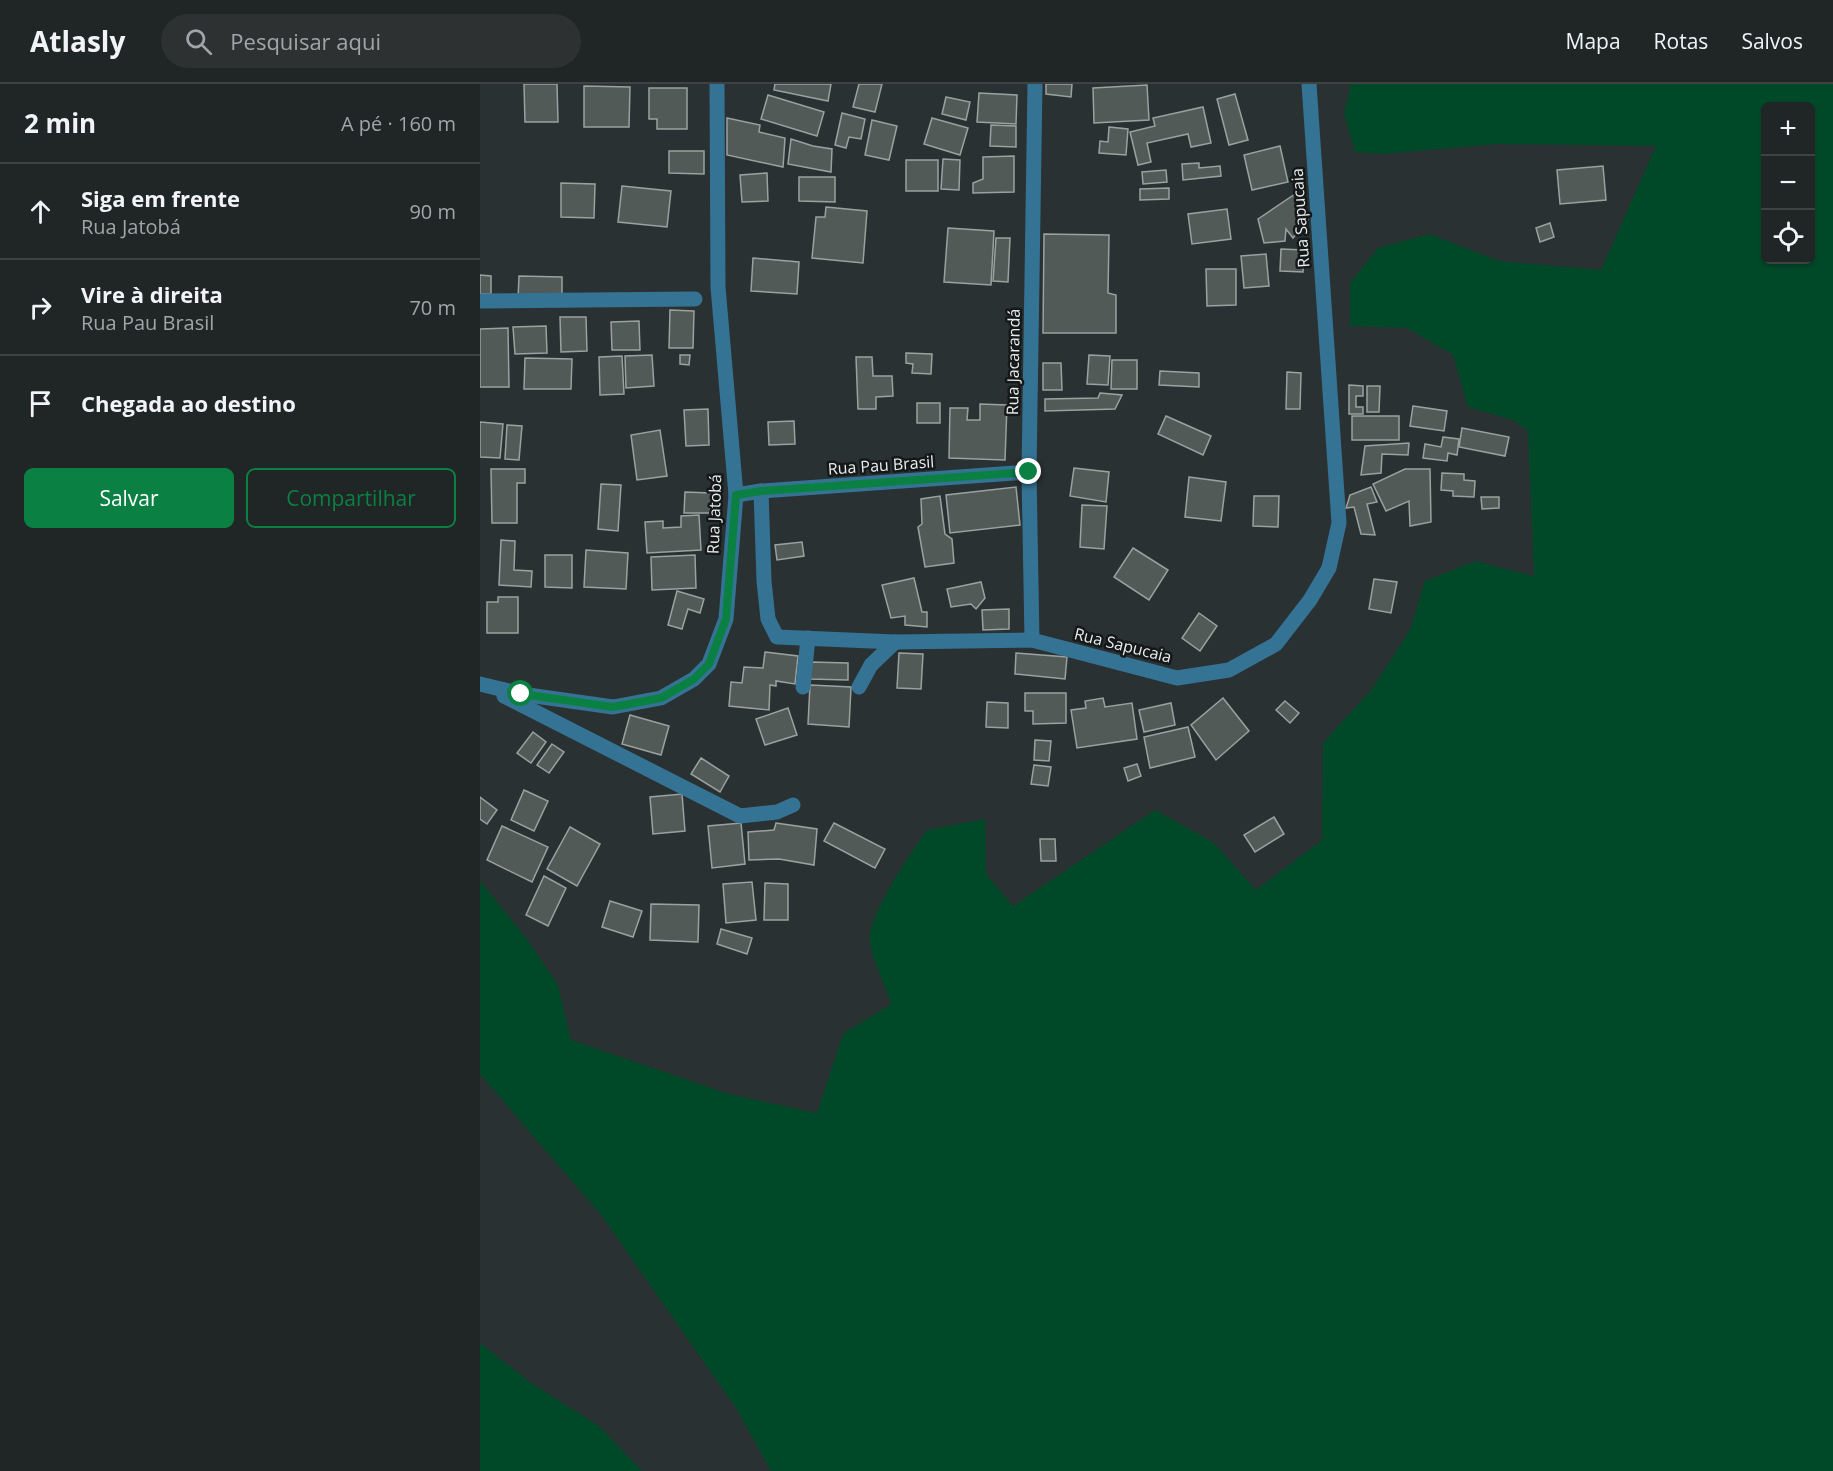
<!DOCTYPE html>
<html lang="pt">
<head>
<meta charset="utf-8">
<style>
	body { margin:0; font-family:"Open Sans",sans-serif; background:#2d3132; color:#f1f3f6 }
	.controls { position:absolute; right:18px; top:18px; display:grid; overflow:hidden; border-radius:9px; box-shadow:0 2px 4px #0004 }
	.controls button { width:54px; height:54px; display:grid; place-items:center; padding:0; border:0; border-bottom:2px solid #3d4243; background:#202526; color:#f1f3f6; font:30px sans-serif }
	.stop { position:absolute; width:18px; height:18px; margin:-14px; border:4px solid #0b8043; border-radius:50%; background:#fff }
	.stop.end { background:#0b8043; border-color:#fff; box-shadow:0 2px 6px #0008 }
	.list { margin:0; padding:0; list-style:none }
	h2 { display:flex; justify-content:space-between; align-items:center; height:78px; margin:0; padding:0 24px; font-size:26px }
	h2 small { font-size:20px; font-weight:400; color:#a2a5a7 }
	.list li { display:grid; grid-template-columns:39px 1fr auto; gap:18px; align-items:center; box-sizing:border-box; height:96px; padding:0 24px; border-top:2px solid #3d4243 }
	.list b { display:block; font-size:22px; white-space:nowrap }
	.list p { margin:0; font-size:20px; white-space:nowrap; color:#a2a5a7 }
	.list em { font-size:20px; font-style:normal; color:#a2a5a7 }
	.actions { display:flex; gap:12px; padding:18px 24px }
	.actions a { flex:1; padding:14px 0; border:2px solid #0b8043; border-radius:9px; text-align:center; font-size:21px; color:#0b8043 }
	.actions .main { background:#0b8043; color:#fff }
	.icon { flex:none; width:33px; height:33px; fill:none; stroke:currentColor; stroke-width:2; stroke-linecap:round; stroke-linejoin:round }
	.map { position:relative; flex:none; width:1353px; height:1387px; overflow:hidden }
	header { display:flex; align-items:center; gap:36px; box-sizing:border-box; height:84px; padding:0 30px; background:#202526; border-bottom:2px solid #3d4243 }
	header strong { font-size:28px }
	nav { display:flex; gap:33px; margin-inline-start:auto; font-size:21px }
	.search { width:420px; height:54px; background:#2d3132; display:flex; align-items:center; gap:15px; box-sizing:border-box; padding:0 21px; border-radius:33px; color:#a2a5a7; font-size:22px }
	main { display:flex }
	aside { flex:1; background:#202526 }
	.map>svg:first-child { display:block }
	.green { fill:#004928; fill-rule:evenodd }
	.building { fill:#525a58; stroke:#9aa2a0; stroke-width:1.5 }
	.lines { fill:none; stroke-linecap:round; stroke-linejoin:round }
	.minor { stroke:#357395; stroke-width:15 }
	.route { stroke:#0b8043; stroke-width:8 }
	.labels { text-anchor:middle; stroke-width:5; stroke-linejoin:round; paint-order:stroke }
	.street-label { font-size:16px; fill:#e8eced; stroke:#151819 }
</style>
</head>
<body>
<header>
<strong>Atlasly</strong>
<div class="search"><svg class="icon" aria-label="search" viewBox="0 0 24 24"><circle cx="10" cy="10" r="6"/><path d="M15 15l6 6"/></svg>Pesquisar aqui</div>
<nav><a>Mapa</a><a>Rotas</a><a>Salvos</a></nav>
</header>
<main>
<aside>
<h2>2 min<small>A pé · 160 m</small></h2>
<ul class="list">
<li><svg class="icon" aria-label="ahead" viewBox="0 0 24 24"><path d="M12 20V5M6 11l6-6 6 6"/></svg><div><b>Siga em frente</b><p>Rua Jatobá</p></div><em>90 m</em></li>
<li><svg class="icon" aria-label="right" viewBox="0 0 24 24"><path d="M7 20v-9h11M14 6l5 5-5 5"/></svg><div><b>Vire à direita</b><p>Rua Pau Brasil</p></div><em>70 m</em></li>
<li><svg class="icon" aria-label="arrive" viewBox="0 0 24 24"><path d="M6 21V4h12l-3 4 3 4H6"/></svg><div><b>Chegada ao destino</b></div></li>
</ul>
<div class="actions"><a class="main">Salvar</a><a>Compartilhar</a></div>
</aside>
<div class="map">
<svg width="1353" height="1387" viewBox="0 0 1353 1387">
	<rect width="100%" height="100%" fill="#2a3132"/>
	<!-- green -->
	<g class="green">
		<path d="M871,0H1353V1387H291L256,1324L121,1131L0,990V797L47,855L78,901L91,956L249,1010L337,1029L363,950L411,920C405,900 393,879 390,858C386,834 432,767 447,746L505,735L506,790L533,822L675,726L733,758L776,806L842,756L843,659L892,605L930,546L945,497L995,477L1054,492L1048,347L1033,336L988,323L973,271L927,244L870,242V199L898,164L950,150L1019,177L1121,186L1176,62L1016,60L903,70L875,68L864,29ZM1330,22V176H1286V22Z"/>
		<path d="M0,1259L50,1298L120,1343L162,1387H0Z"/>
	</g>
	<!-- building -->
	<g class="building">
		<path d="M44,0H77L78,38H45Z"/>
		<path d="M295,0H351L348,17L294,6Z"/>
		<path d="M379,0H402L395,28L373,23Z"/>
		<path d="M566,0H592L591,13L566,10Z"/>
		<path d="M667,1L669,36L614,39L613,4Z"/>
		<path d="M104,2L150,3L149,43H104Z"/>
		<path d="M169,4H207V45H177V35H169Z"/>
		<path d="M499,9L537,11L536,40L497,38Z"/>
		<path d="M755,10L768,56L749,61L737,15Z"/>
		<path d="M288,11L344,28L337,52L281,35Z"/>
		<path d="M466,13L490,18L486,36L462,30Z"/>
		<path d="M723,23L731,59L711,63L708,50L667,59L671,78L658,81L650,48L675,42L673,34Z"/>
		<path d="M362,29L385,35L381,55L369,53L366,64L355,61Z"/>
		<path d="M247,34L280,41L279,48L305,54L303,83L247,71Z"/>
		<path d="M452,34L488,44L480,71L444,60Z"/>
		<path d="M392,36L417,42L409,76L385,71Z"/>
		<path d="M511,41L536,42V63L510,62Z"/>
		<path d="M629,43L648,45L646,71L619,69L620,57L628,58Z"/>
		<path d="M311,55L333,62L352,65L351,88L308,80Z"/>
		<path d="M800,62L808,98L772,106L764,71Z"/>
		<path d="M189,67H224V90L189,89Z"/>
		<path d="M534,72V108L493,109V99L503,95V73Z"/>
		<path d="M463,75L480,76L479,106L461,105Z"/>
		<rect x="426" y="76" width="32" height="31"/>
		<path d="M719,79V84L740,82L741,92L703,96L702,80Z"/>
		<path d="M1123,82L1126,116L1080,120L1077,86Z"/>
		<path d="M686,86L687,98L663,100L662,88Z"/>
		<path d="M287,89L288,117L262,118L260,91Z"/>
		<path d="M319,93H355V118L319,117Z"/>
		<path d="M81,99L115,100L114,134L81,133Z"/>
		<path d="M142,102L191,107L187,143L138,138Z"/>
		<path d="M689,104V115L660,116V105Z"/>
		<path d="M815,110L828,136L813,154L806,145L805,157L784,159L778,135Z"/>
		<path d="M346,123L387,127L383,179L332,174L336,133H345Z"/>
		<path d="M747,125L751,155L712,160L708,130Z"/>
		<path d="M1070,139L1074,153L1060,158L1056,144Z"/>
		<path d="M468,144L514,147L511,201L464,198Z"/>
		<path d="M564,150L629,151L628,209L636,211V249H563Z"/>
		<path d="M516,154H530L528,198L513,197Z"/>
		<path d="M801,165L824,166L823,188L800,187Z"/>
		<path d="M786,170L789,202L764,204L761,172Z"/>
		<path d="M273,174L319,178L317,210L271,207Z"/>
		<path d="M726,185H756V221L727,222Z"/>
		<path d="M0,191L11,192V210H0Z"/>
		<path d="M39,192L82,193V215H38Z"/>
		<path d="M190,226L214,227L213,264H189Z"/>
		<path d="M80,233H106L107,267L81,268Z"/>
		<path d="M159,237L160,266H132L131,238Z"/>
		<path d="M66,242L67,269L35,270L33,243Z"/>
		<path d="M28,244L29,303H0V245Z"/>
		<path d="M426,269L452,270L451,290L432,289L433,280L426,279Z"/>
		<path d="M172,271L174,302L146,304L145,272Z"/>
		<path d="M200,271H210L209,281L200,280Z"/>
		<path d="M609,271L630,272L628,301L607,300Z"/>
		<path d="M142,272L144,310L120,311L119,273Z"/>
		<path d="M376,273H392L393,292H412L413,312L396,313V325H378Z"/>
		<path d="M45,274L92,275L91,305H44Z"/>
		<path d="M632,276H657V305H631Z"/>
		<path d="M563,279H581L582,306H563Z"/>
		<path d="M680,287L719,289V303L679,301Z"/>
		<path d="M807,288L821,289L820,325H806Z"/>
		<path d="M869,301L883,302V312H876V323H883V330H869Z"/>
		<path d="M887,302H900L899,328H887Z"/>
		<path d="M620,309L642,311L635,325L565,327V315L618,314Z"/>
		<rect x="437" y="319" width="23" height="20"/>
		<path d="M500,320L527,321L525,376L469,374L470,324H488L487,336H500Z"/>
		<path d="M933,322L967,327L964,347L930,342Z"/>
		<path d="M228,325L229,361L206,362L204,326Z"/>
		<path d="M686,332L731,352L723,371L678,350Z"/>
		<rect x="872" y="332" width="47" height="24"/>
		<path d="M314,337L315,360L289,361L288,338Z"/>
		<path d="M0,338L23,340L20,374L0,373Z"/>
		<path d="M27,341L42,342L39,376L25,375Z"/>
		<path d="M982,344L1029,353L1025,372L979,363Z"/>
		<path d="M180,346L187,392L157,396L151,351Z"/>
		<path d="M963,353L979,355L977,371L968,369L967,377L943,374L945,360L961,363Z"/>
		<path d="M929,359L928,371L902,370L901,389L881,391L885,362Z"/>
		<path d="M594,384L629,388L626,418L590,412Z"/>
		<path d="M11,385H45V399H37V439H12Z"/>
		<path d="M925,385H950L951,438L930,442L929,417L906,427L893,400Z"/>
		<path d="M962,389L984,390V396L995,397L994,413L973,412V407L961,406Z"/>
		<path d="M709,393L746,398L741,437L705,433Z"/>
		<path d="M121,400L141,401L138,447L118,445Z"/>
		<path d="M536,403L540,441L470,449L466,411Z"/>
		<path d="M891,403L897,418L887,420L895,451L881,450L874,423L866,424L870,411Z"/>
		<path d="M205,408L231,409L230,429H204Z"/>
		<path d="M460,412L465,450L472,455L474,479L445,483L438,443L442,440L441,415Z"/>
		<path d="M774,412H799L798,443L773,442Z"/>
		<path d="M1001,413H1019V424L1002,425Z"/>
		<path d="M602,421L627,422L624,465L600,463Z"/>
		<path d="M219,431L221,466L167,469L165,438L183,437V444L201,443V432Z"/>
		<path d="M21,456L35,457L34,486L52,487L51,503L19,501Z"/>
		<path d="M322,458L324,472L297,476L295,461Z"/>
		<path d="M653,464L688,486L669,516L634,493Z"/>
		<path d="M106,466L148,469L146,505L104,503Z"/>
		<path d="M65,471H92V504L65,503Z"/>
		<path d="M215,471L216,504L172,506L171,473Z"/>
		<path d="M434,494L442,528H447V543L425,541V532L411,534L402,501Z"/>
		<path d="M894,495L917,498L911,529L889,525Z"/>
		<path d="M501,498L505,514L496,525L491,520L471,523L467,505Z"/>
		<path d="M197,507L224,515L220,529L208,525L202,545L188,541Z"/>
		<path d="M18,513H38V549H7V518H18Z"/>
		<path d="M529,525V545L503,546L502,526Z"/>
		<path d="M719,529L737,542L720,567L702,554Z"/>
		<path d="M285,568L318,572L315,600L296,597V602L290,601L289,626L249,622L251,598L262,599L264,583L283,584Z"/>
		<path d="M419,569L443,570L441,605L417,604Z"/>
		<path d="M536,569L587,573L585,595L535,590Z"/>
		<path d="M331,578L368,579V596L330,595Z"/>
		<path d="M330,601L371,603L369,643L328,640Z"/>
		<path d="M545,609H586V639L553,640V627H545Z"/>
		<path d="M623,614L625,623L652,619L657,655L597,664L591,626L606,624L605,617Z"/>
		<path d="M743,614L769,647L736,676L711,641Z"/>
		<path d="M805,617L819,629L810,639L796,626Z"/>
		<path d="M507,618L528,619V644L506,643Z"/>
		<path d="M691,619L695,641L664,648L659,626Z"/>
		<path d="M308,624L317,651L285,661L276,635Z"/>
		<path d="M150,631L189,642L181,671L142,660Z"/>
		<path d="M708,643L715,673L670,684L664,653Z"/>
		<path d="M53,648L66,658L51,679L37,669Z"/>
		<path d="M555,656L571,657L569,677L554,676Z"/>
		<path d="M72,660L84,668L69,689L57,681Z"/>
		<path d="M221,674L249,692L240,708L211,690Z"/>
		<path d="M657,680L661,692L648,697L644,684Z"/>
		<path d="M554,681L571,683L568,702L551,700Z"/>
		<path d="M44,706L68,717L54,747L31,736Z"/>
		<path d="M202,710L205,747L173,750L170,713Z"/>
		<path d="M0,713L17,726L7,740L0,735Z"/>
		<path d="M794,733L804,750L775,768L764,751Z"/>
		<path d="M261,739L265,780L232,784L228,742Z"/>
		<path d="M296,739L337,745L334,781L299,775L269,776L268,748L294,746Z"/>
		<path d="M354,739L405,765L395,784L344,757Z"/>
		<path d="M22,742L68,763L52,798L7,776Z"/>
		<path d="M90,743L120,760L97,802L67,785Z"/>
		<path d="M560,755H575L576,777H561Z"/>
		<path d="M64,792L86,804L68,842L46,831Z"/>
		<path d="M272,798L276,836L246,839L243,800Z"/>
		<path d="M285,799L308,800V836H284Z"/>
		<path d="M130,817L162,827L153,853L122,843Z"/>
		<path d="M171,820L219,821L218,858L170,856Z"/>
		<path d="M241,845L272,854L267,870L237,860Z"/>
	</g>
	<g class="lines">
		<!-- minor -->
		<g class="minor">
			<path d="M0,217L215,215"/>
			<path d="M281,407L284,497L288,535L297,553L415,558L552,556L697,594L749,586L796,560L830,516L849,484L859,439L829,0"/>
			<path d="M256,411L281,407L549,388"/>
			<path d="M552,556L549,388L555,0"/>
			<path d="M0,600L41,610L133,623L181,614L214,595L229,580L246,535L256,411L238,203L237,0"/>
			<path d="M323,603L328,554"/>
			<path d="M379,603L391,581L415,558"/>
			<path d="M24,612L260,732L297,728L313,721"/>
		</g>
	</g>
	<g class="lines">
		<!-- route -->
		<path class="route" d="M41,610L133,623L181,614L214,595L229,580L246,535L256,411L281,407L549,388"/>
	</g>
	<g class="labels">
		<!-- street labels -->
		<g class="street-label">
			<text transform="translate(820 134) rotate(-94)" y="6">Rua Sapucaia</text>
			<text transform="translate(533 278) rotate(-89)" y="6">Rua Jacarandá</text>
			<text transform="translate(401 381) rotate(-4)" y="6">Rua Pau Brasil</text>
			<text transform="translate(234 430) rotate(-88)" y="6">Rua Jatobá</text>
			<text transform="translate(643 561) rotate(14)" y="6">Rua Sapucaia</text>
		</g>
	</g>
</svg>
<div class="controls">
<button>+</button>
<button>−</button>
<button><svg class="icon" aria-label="locate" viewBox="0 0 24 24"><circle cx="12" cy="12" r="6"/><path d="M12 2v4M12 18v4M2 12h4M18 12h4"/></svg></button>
</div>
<div class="stop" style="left:41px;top:610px"></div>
<div class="stop end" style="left:549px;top:388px"></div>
</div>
</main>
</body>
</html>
